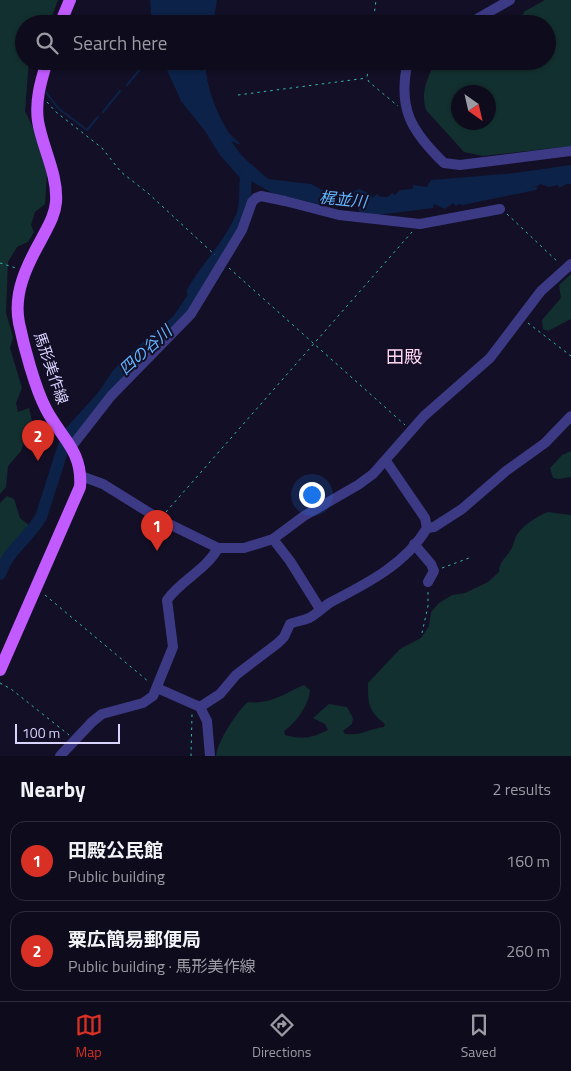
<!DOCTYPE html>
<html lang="en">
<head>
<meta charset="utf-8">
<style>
	body { margin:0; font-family:"Titillium Web","Noto Sans JP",sans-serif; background:#1c1929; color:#f1f3f6 }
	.compass { position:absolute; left:451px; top:85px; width:45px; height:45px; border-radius:50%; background:#0e0b1c; box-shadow:0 1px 4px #0004; rotate:146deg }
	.scale { position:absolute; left:15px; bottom:12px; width:105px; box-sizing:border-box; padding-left:5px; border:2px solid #d9d4ff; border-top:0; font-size:14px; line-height:18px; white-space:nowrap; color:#d9d4ff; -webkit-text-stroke:4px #130f26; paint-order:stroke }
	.you { position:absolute; left:311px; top:494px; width:18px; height:18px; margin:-12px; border:4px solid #fff; border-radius:50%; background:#1a73e8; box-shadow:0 0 0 8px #1a73e833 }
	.badge { display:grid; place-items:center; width:32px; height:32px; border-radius:50%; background:#d93025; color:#fff; font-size:16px; font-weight:700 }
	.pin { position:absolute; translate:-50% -41px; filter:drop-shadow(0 1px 2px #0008) }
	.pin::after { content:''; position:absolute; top:26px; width:18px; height:15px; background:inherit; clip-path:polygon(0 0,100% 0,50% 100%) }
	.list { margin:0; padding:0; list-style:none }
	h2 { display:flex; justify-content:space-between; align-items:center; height:65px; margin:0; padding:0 20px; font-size:21px }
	h2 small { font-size:16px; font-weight:400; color:#9b9ba3 }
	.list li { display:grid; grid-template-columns:32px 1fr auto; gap:15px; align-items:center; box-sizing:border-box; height:80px; margin:0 10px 10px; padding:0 10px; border:1px solid #2e2b3b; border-radius:15px }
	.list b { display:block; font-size:19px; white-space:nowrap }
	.list p { margin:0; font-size:16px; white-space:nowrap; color:#9b9ba3 }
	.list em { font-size:16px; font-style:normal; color:#9b9ba3 }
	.icon { flex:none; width:28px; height:28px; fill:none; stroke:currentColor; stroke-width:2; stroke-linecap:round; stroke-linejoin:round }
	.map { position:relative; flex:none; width:571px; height:756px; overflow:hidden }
	.search { position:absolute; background:#0e0b1c; box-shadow:0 1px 4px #0004; left:15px; right:15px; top:15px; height:55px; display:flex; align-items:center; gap:12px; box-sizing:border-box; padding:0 18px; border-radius:28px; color:#9b9ba3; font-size:19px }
	.sheet { height:245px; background:#0e0b1c }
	nav { display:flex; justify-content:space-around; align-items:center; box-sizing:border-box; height:70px; border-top:1px solid #2e2b3b; background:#0e0b1c; font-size:14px; color:#9b9ba3 }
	nav a { display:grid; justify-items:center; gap:2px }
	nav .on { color:#d93025 }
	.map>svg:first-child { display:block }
	.green { fill:#12302f; fill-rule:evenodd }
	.water { fill:#0c2248 }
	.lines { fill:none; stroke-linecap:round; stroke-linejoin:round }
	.stream { stroke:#0c2248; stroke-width:2 }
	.river { stroke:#0c2248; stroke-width:12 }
	.path { stroke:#2fb8b0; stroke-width:1; stroke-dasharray:2.5 4; stroke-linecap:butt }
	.minor { stroke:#3d3a85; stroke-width:10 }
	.major { stroke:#c25bff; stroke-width:12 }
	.labels { text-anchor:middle; stroke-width:4; stroke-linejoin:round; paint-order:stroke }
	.street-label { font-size:15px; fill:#d9d4ff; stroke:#130f26 }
	.water-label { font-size:16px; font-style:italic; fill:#62b6ff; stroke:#130f26 }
	.quarter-label { font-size:18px; fill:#ffd6f0; stroke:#130f26 }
</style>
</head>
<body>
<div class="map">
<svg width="571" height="756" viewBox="0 0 571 756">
	<rect width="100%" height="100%" fill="#130f26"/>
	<!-- green -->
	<g class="green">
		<path d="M0,0H58L49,24H24V61H29L25,111L36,134L47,175L45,204L35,212L31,225L34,232L28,242L17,247L8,262L6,313L13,337L10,348L22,388L16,403L18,412L29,408L32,421L21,451L8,466L6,487L0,494Z"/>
		<path d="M545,0H571V146L483,156L464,152L426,110C421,95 426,80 433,67L449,66L459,61H547V24H515L525,11ZM458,92H488V122H458Z"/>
		<path d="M571,274V319L548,331L543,329L542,320L561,298L559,285Z"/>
		<path d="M571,451V477L559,479L553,478L550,468L562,455Z"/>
		<path d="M7,496L14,499L20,518L29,525C25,541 6,550 0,568V503Z"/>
		<path d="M548,512L571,515V756H216C217,742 238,710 248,702C270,705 285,693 304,685L310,690C309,705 296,723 284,731L285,735C302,740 312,738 328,730L325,724L313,718L329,704L347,707L353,718L352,724L343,731L345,734C362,736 368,729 384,727L385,724C368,711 368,703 368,683L400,649L421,638L429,626L431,612L439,603L452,595L465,593L488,582L499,572C499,562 505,559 510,551C513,547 514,541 516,536C522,526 537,516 548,512Z"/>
	</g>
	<!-- water -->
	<g class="water">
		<path d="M150,0H217L213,24H152Z"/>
		<path d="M163,61H207C202,78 218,115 227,130C230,136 237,139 241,145L231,141L242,156L268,179L311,184L330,194L352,192L359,189L371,194L372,198L377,194L381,197H388L392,193L395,195L400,190L413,189V185L427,187L431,180L515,173L571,165V184H567L559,188L558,185L549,187L540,184L538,186H531L538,187L536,190L463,205L459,204L456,206L453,203L445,209L434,204L433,208L378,215L360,213L356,203V205L350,208L345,204L325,206L272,193L251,181L247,182L241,179L219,154L205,131L181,101Z"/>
	</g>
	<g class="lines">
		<!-- stream -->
		<g class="stream">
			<path d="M127,85L147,61"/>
			<path d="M45,91L58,108L87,130L98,117"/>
			<path d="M103,112L120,91"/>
		</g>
		<!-- river -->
		<path class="river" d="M0,574C8,550 29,538 41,517L67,436L104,395L117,375L129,362L178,320L194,296L193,291C208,266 230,244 242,216C248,201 243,186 247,171"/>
		<!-- path -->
		<g class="path">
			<path d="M373,24L376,0"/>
			<path d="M369,61L367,78L369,82L398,106"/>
			<path d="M238,95L367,78"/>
			<path d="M47,102L56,112L102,148L121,172L149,194L215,255"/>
			<path d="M507,214L559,263"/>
			<path d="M0,263L16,268"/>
			<path d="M229,268L405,425"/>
			<path d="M528,323L571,356"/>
			<path d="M166,512L412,232"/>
			<path d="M442,568L469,558"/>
			<path d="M45,595L149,682"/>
			<path d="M422,633L428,606V591"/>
			<path d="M0,683L11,689L69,735"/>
			<path d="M191,756L192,714"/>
		</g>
		<!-- minor -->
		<g class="minor">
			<path d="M468,24L510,0"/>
			<path d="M408,61C397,108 411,131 444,163L460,165L571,151"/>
			<path d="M72,446L111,396L191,314L242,230L252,202L256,198L261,196L285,201L339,215L420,224L500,209"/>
			<path d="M427,528L434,527L462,509L506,471L545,443L571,416"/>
			<path d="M273,539L290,561L320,609"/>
			<path d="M414,544L431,564L434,571L428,582"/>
			<path d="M218,548H244L273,539L304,516L358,485L373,474L424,416L490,358L541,291L571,264"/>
			<path d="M157,688L200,707L207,721L210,756"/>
			<path d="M200,707L220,694L236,675L278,643L284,637L290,624C296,621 303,621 309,618C317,614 323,607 331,602C366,584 406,564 427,528L425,518L386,461"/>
			<path d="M60,756L92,722L102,714L143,703L153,696L173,647L167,600C181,580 206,570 218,548L161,520L103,484L81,476"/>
		</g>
		<!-- major -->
		<g class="major">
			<path d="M60,24L70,0"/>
			<path d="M0,670L80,487C83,451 61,438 46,409C35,388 24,347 19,323C13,293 27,265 41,240C47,228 55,216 56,202C58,174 42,147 38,121C35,100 41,81 47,61"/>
		</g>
	</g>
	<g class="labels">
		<!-- street labels -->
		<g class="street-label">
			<text transform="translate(51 368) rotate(71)" y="5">馬形美作線</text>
		</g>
		<!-- water labels -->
		<g class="water-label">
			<text transform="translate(343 199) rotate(6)" y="6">梶並川</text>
			<text transform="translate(145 350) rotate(-42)" y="6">四の谷川</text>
		</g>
		<!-- quarter labels -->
		<g class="quarter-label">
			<text x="404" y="363">田殿</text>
		</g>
	</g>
</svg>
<svg class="compass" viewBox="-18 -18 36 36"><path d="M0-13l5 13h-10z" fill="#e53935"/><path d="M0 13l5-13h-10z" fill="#9b9ba3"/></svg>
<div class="scale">100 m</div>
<div class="you"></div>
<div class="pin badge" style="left:157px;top:551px">1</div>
<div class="pin badge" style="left:38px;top:461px">2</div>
<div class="search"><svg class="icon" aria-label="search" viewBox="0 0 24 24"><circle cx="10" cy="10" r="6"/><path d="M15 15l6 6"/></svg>Search here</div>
</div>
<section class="sheet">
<h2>Nearby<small>2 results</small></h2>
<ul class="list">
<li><span class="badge">1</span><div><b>田殿公民館</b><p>Public building</p></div><em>160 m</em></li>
<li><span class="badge">2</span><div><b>粟広簡易郵便局</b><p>Public building · 馬形美作線</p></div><em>260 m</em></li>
</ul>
</section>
<nav>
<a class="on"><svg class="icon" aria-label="map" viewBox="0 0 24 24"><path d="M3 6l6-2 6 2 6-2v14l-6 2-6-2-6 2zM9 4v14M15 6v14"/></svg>Map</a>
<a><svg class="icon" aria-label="directions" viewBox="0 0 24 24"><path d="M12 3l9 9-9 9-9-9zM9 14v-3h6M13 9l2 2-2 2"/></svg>Directions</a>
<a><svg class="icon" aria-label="saved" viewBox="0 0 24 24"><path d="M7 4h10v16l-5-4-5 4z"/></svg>Saved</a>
</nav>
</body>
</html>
